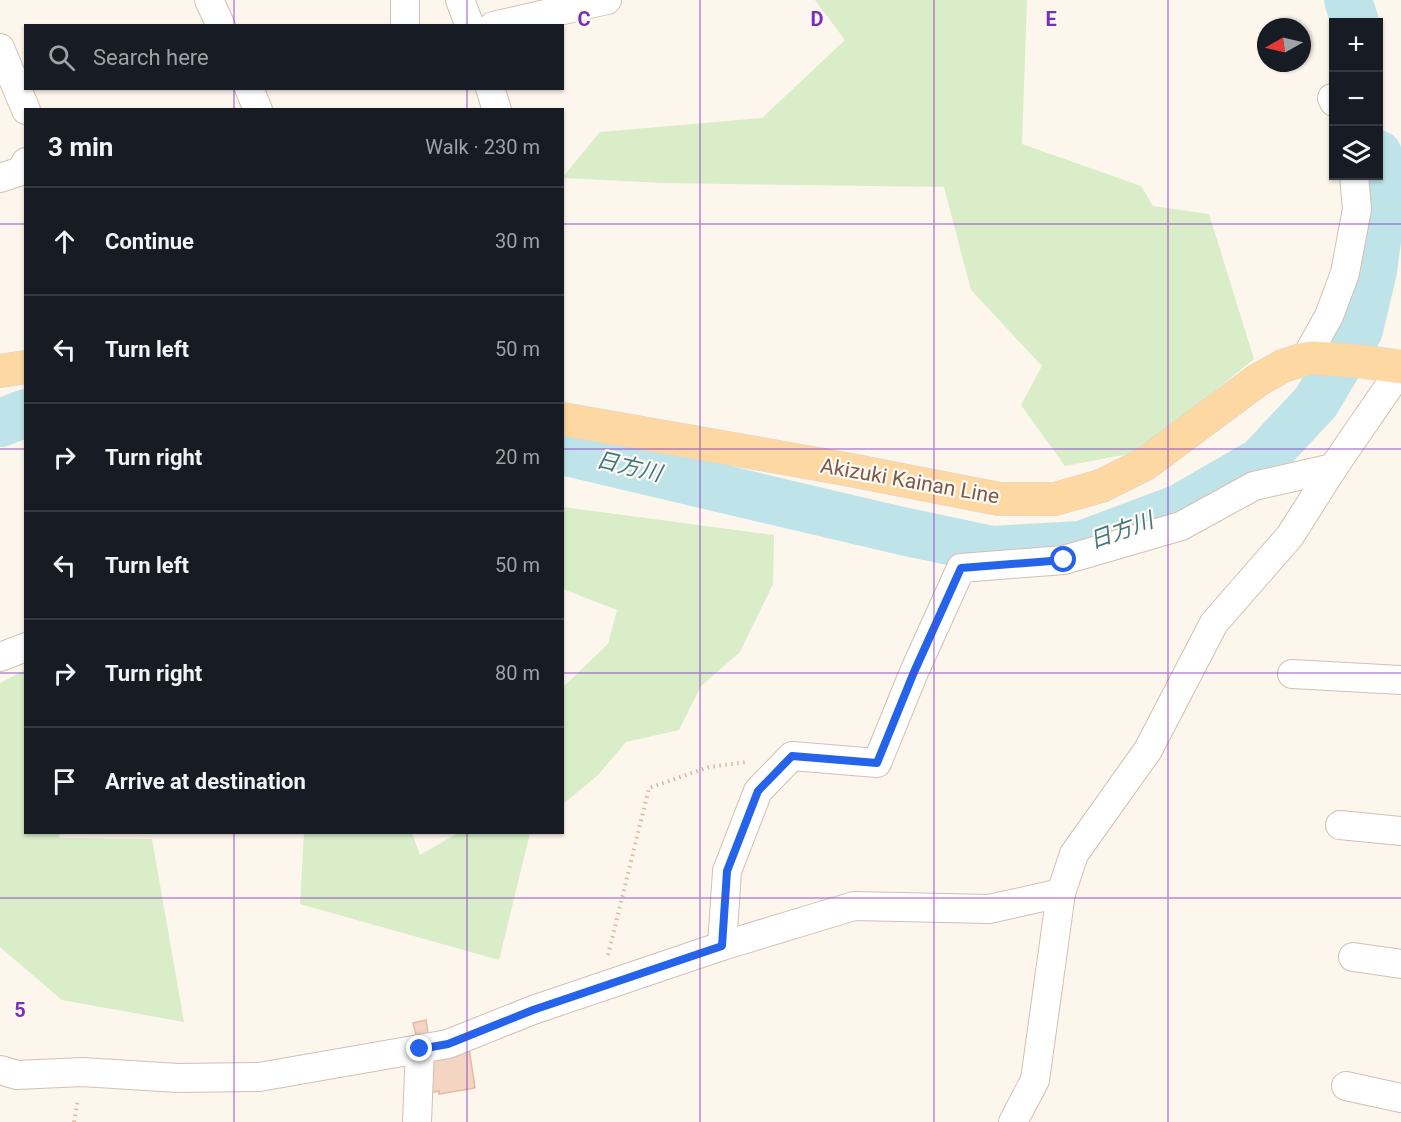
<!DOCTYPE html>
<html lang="en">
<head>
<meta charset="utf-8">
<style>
	body { margin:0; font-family:Roboto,"Noto Sans JP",sans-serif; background:#242831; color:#f1f3f6 }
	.controls { position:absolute; right:18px; top:18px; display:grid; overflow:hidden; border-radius:0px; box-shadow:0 2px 4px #0004 }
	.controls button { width:54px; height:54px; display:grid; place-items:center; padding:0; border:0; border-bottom:2px solid #363941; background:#171b24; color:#f1f3f6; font:30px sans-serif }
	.compass { position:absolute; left:1257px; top:18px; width:54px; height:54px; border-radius:50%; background:#171b24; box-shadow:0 2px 4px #0004; rotate:262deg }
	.stop { position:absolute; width:18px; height:18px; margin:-14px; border:4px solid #2563eb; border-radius:50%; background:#fff }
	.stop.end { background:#2563eb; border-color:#fff; box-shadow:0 2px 6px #0008 }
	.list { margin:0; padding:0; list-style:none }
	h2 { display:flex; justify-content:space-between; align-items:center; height:78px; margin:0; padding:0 24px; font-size:26px }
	h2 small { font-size:20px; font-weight:400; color:#9ea1a6 }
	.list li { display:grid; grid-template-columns:39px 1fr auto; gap:18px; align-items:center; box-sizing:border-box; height:108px; padding:0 24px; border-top:2px solid #363941 }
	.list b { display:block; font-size:22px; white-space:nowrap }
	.list em { font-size:20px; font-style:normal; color:#9ea1a6 }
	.icon { flex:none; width:33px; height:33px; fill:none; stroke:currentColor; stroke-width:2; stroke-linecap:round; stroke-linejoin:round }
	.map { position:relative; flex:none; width:1401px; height:1122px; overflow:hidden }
	.search { position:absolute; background:#171b24; box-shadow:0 2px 4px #0004; left:24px; top:24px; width:540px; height:66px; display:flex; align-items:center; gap:15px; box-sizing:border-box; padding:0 21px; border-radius:0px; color:#9ea1a6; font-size:22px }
	.panel { position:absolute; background:#171b24; box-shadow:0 2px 4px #0004; left:24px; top:108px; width:540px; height:726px; border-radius:0px }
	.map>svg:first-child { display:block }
	.green { fill:#d8edc8 }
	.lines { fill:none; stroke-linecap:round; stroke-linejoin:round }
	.river { stroke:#bee4e9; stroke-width:48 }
	.building { fill:#f4d4c2; stroke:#e7b9a2; stroke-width:1.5 }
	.minor-casing { stroke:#d4bfb2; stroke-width:30 }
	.major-casing { stroke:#ddd4d0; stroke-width:34 }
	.path { stroke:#dab7a4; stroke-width:4; stroke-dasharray:1.5 4.5; stroke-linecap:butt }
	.minor { stroke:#fff; stroke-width:28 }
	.major { stroke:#fdd8a3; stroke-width:33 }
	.route { stroke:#2563eb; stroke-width:8 }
	.grid { fill:none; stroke:#7b2cbf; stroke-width:1.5; stroke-opacity:0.55 }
	.labels { text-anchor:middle; stroke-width:4.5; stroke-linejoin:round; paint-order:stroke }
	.street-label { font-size:21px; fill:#7b5b4c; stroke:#fffaf3 }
	.water-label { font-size:22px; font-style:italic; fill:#3e7880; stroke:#fffaf3 }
	.grid-label { font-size:20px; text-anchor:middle; font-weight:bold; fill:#7b2cbf; stroke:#fffaf3; stroke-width:4.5; stroke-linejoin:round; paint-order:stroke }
</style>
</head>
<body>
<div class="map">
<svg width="1401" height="1122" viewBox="0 0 1401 1122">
	<rect width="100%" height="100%" fill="#fdf6ec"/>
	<!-- green -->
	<g class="green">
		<path d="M815,0H1027L1022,144L1141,186L1153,206L1209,214L1254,359L1139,452L1065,466L1021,405L1042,366L971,290L944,187L664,183L562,178L600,132L762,118L845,40Z"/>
		<path d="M563,507L774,535L773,584L740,652L701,686L679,730L626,742L598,775L563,804V687L608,644L617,610L563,589Z"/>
		<path d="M25,670L26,832L58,833L60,838L152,839L184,1022L62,1000L0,947V683Z"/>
		<path d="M304,833H412L420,855L458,833H530L499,960L300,904Z"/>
	</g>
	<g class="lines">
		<!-- river -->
		<g class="river">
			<path d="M1348,0L1355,22"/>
			<path d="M0,423L26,413"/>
			<path d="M562,451L902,531L992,550L1081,545L1180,508L1261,461L1316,402L1359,330L1373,271L1383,195L1378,154"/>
		</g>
	</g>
	<!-- building -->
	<g class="building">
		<path d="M426,1020L429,1040L420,1049L413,1023Z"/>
		<path d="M469,1048L475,1088L439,1094V1091L429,1093L433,1054Z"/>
	</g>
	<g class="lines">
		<!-- minor casing -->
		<g class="minor-casing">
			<g id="minor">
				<path d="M209,0L221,26"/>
				<path d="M405,0V26"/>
				<path d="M460,0L470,26"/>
				<path d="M493,26L607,0"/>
				<path d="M0,48L26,110"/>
				<path d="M249,88L258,110"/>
				<path d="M490,88L497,110"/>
				<path d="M1332,98L1334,102"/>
				<path d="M0,178L21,171L26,162"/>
				<path d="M1305,359L1329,316L1345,273L1357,209L1354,176"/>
				<path d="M0,657L26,647"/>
				<path d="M1292,674L1401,680"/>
				<path d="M1340,825L1401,831"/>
				<path d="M722,946L727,871L758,791L792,756L877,763L914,672L961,568L1064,560L1181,526L1254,486L1333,468"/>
				<path d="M1353,957L1401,964"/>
				<path d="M0,1070L17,1075L82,1072L178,1078L259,1077L448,1044L533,1010L722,946L854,906L989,909L1061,893"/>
				<path d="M1346,1086L1401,1098"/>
				<path d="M417,1122L420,1049"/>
				<path d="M1013,1122L1035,1080L1061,893L1074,854L1148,750L1214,623L1290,536L1333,468L1401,369"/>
			</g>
		</g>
		<!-- major casing -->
		<g class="major-casing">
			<g id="major">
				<path d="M0,371L26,367"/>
				<path d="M562,419L840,468L999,499H1055L1101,486L1145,464L1258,380L1283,366L1305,359L1313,358L1358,361L1401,367"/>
			</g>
		</g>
		<!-- path -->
		<g class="path">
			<path d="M608,955L649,788L709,767L747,762"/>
			<path d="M74,1122L78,1099"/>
		</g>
		<!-- minor -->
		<use href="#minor" class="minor"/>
		<!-- major -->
		<use href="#major" class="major"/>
	</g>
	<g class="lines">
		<!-- route -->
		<path class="route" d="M420,1049L448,1044L533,1010L722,946L727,871L758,791L792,756L877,763L914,672L961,568L1064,560"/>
	</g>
	<!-- grid -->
	<path class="grid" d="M234,0V26M467,0V26M700,0V1122M934,0V1122M1168,0V1122M234,88V110M467,88V110M0,224H26M562,224H1401M0,449H26M562,449H1401M0,673H26M562,673H1401M234,832V1122M467,832V1122M0,898H1401"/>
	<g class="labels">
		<!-- street labels -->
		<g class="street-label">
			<text transform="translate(910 481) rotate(10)" y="7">Akizuki Kainan Line</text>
		</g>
		<!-- water labels -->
		<g class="water-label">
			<text transform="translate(629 466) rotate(13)" y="8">日方川</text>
			<text transform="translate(1121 530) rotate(-20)" y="8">日方川</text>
		</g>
	</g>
	<g class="grid-label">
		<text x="584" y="26">C</text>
		<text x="817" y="26">D</text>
		<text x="1051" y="26">E</text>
		<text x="20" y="1017">5</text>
	</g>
</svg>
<div class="controls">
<button>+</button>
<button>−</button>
<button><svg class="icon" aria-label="layers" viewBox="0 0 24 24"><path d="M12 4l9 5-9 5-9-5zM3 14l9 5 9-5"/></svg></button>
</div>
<svg class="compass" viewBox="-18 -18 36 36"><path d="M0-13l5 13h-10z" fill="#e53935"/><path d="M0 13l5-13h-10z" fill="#9ea1a6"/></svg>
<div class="stop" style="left:1064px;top:560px"></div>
<div class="stop end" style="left:420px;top:1049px"></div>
<div class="search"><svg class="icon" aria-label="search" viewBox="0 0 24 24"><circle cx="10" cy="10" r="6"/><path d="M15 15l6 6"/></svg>Search here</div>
<section class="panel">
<h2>3 min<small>Walk · 230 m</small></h2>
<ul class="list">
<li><svg class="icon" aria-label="ahead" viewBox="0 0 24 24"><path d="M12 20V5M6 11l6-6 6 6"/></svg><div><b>Continue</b></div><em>30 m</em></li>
<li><svg class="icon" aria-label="left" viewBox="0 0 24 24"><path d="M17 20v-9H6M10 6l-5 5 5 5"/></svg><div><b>Turn left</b></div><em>50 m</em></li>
<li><svg class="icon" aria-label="right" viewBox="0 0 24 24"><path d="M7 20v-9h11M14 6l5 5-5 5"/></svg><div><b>Turn right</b></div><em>20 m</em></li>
<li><svg class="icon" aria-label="left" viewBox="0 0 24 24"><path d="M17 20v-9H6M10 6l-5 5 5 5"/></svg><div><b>Turn left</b></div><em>50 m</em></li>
<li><svg class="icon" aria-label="right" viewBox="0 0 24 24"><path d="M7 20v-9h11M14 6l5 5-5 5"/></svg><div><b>Turn right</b></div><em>80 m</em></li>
<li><svg class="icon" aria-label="arrive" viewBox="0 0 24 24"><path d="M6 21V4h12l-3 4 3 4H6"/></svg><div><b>Arrive at destination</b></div></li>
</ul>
</section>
</div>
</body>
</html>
